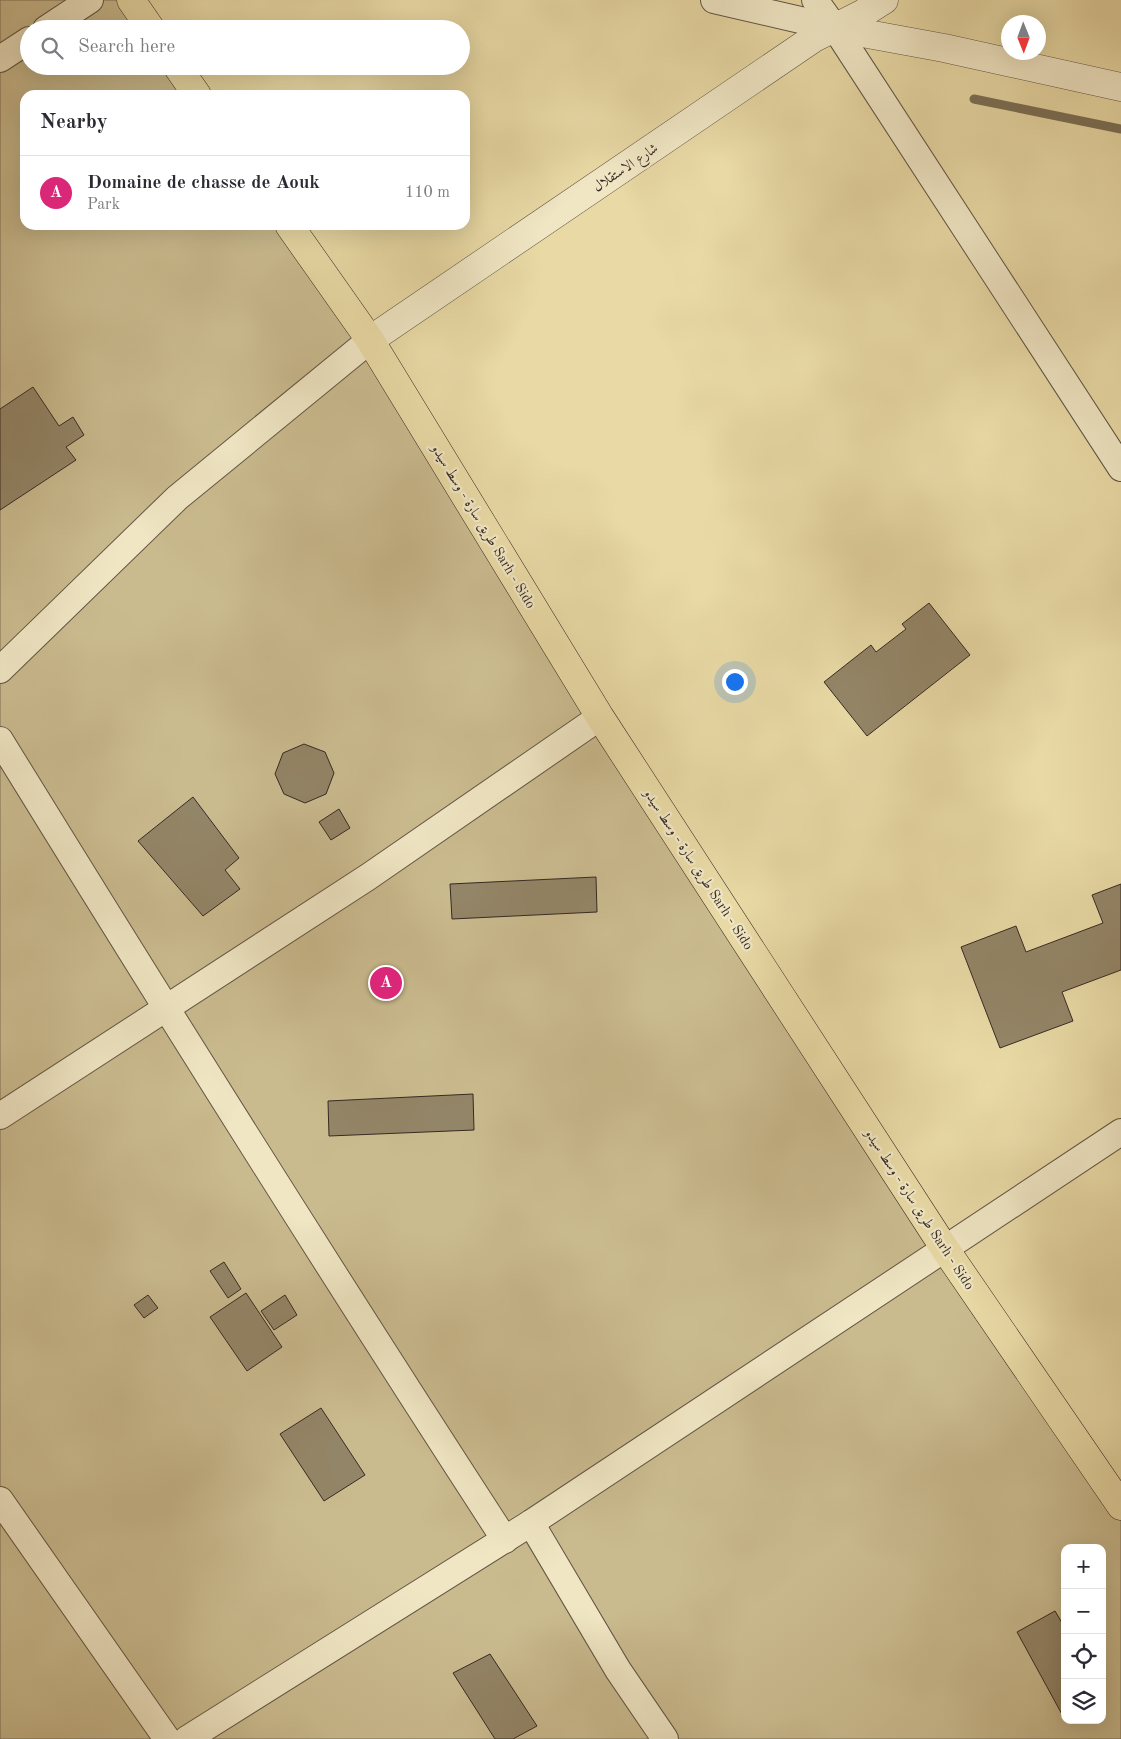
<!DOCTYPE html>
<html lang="en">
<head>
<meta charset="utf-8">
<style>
	body { margin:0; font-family:"Old Standard TT",Amiri,serif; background:#f2f2f3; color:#2b2b33 }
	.controls { position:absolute; right:15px; bottom:15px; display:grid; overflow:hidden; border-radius:10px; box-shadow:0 5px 20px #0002 }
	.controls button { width:45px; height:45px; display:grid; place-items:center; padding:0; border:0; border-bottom:1px solid #e1e1e2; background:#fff; color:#2b2b33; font:25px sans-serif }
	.compass { position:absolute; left:1001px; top:15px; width:45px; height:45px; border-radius:50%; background:#fff; box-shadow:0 5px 20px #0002; rotate:179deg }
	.you { position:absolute; left:734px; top:681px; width:18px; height:18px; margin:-12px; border:4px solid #fff; border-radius:50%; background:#1a73e8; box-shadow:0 0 0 8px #1a73e833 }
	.badge { display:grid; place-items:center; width:32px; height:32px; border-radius:50%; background:#db2777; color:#fff; font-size:16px; font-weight:700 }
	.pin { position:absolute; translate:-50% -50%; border:2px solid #fff; box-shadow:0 1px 5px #0006 }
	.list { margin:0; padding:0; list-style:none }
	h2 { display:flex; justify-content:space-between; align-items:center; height:65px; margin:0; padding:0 20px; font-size:21px }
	h2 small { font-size:16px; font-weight:400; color:#7c7c81 }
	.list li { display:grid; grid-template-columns:32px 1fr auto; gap:15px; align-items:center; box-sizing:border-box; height:75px; padding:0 20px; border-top:1px solid #e1e1e2 }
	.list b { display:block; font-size:19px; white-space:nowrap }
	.list p { margin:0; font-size:16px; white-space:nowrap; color:#7c7c81 }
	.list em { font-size:16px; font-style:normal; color:#7c7c81 }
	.icon { flex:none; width:28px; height:28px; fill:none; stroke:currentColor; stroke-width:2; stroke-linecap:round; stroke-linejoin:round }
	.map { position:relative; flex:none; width:1121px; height:1739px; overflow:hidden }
	.search { position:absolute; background:#fff; box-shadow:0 5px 20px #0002; left:20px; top:20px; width:450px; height:55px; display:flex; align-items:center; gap:12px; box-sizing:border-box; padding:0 18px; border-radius:28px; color:#7c7c81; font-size:19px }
	.panel { position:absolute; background:#fff; box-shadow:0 5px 20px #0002; left:20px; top:90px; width:450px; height:140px; border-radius:15px }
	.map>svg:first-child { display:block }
	.green { fill:#cabb8f; stroke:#807259; fill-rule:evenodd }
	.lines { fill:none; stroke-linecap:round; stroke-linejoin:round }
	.stream { stroke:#7c7057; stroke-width:9 }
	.building { fill:#938567; stroke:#362a23 }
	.minor-casing { stroke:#625644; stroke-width:28 }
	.tertiary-casing { stroke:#625644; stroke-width:29 }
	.primary-casing { stroke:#362a23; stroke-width:29 }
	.minor { stroke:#f0e6c4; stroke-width:26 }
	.tertiary { stroke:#f0e6c4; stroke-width:28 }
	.primary { stroke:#e8d9a5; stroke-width:28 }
	.labels { text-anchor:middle; stroke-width:4.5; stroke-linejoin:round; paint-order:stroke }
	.street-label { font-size:14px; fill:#362a23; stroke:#f0e6c4 }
</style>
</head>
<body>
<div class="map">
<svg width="1121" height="1739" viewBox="0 0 1121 1739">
	<rect width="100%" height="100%" fill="#e8d9a5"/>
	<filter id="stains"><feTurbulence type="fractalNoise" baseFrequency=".004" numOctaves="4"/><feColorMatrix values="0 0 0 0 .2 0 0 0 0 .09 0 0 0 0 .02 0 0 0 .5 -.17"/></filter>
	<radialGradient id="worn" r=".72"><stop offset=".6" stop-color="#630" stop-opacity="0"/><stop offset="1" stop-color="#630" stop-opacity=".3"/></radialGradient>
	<!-- green -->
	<path class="green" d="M0,0H131L151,29H29V66H178L198,95H25V225H289L1121,1506V1739H0ZM1065,1548H1102V1720H1065Z"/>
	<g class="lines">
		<!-- stream -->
		<path class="stream" d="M974,99L1121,129"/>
	</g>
	<!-- building -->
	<g class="building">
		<path d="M33,387L59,426L73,417L84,435L66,447L76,460L0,510V409Z"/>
		<path d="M929,603L970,655L867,736L824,682L871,645L876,652L906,629L902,624Z"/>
		<path d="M304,744L325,752L334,773L326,794L305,803L284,794L275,774L283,753Z"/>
		<path d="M193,797L239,858L225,870L240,889L203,916L138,841Z"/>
		<path d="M339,809L350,828L331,840L319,822Z"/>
		<path d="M596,877L597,912L452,919L450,884Z"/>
		<path d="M1121,884V970L1062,992L1073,1021L1000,1048L961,947L1016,926L1026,952L1103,923L1092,895Z"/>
		<path d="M473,1094L474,1130L329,1136L328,1101Z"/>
		<path d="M224,1262L241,1289L228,1298L210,1271Z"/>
		<path d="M246,1293L282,1347L247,1371L210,1317Z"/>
		<path d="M148,1295L158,1308L144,1318L134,1305Z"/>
		<path d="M285,1295L297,1315L274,1330L261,1311Z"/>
		<path d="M321,1408L365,1475L324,1501L280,1434Z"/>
		<path d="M1055,1611L1065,1628L1064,1718L1017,1632Z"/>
		<path d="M490,1654L537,1726L513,1739H495L453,1673Z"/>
	</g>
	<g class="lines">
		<!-- minor casing -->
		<g class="minor-casing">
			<g id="minor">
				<path d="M714,0L835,28"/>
				<path d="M815,0L835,28L1121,468"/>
				<path d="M46,29L90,0"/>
				<path d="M0,59L29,40"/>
				<path d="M0,670L177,498L370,340"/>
				<path d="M0,740C165,1008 333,1275 505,1540"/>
				<path d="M0,1116L368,877L600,717"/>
				<path d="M0,1500L167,1739"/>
				<path d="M531,1523L618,1670L665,1739"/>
				<path d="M187,1739L531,1523L1121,1132"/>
			</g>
		</g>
		<!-- tertiary casing -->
		<g class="tertiary-casing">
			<g id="tertiary">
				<path d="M835,28L944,48L1121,87"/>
				<path d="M370,340L814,38L862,14L884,0"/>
			</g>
		</g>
		<!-- primary casing -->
		<g class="primary-casing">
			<g id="primary">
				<path d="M131,0L151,29"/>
				<path d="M177,66L197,95"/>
				<path d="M289,225L370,340L600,717L945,1249L1121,1506"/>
			</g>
		</g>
		<!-- minor -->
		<use href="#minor" class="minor"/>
		<!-- tertiary -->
		<use href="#tertiary" class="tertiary"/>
		<!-- primary -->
		<use href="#primary" class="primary"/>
	</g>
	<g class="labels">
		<!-- street labels -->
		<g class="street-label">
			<text transform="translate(625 167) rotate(-34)" y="5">شارع الاستقلال</text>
			<text transform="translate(484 526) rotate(59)" y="5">طريق سارة - وسط سيدو Sarh - Sido</text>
			<text transform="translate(699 869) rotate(57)" y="5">طريق سارة - وسط سيدو Sarh - Sido</text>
			<text transform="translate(920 1209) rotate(57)" y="5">طريق سارة - وسط سيدو Sarh - Sido</text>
		</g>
	</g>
	<rect width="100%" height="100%" filter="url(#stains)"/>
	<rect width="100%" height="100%" fill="url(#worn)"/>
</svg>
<div class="controls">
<button>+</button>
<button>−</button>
<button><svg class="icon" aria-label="locate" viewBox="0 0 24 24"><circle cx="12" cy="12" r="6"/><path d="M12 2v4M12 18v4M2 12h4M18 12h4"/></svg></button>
<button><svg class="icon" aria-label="layers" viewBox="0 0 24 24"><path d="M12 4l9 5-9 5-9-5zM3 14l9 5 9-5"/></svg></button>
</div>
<svg class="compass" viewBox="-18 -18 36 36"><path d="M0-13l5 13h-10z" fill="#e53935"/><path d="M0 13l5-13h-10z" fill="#7c7c81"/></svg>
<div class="you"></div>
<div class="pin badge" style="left:386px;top:983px">A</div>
<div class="search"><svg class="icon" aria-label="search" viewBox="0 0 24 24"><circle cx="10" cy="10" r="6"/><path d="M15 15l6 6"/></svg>Search here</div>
<section class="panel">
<h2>Nearby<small></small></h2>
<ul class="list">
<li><span class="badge">A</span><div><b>Domaine de chasse de Aouk</b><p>Park</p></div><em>110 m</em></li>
</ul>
</section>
</div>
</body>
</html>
